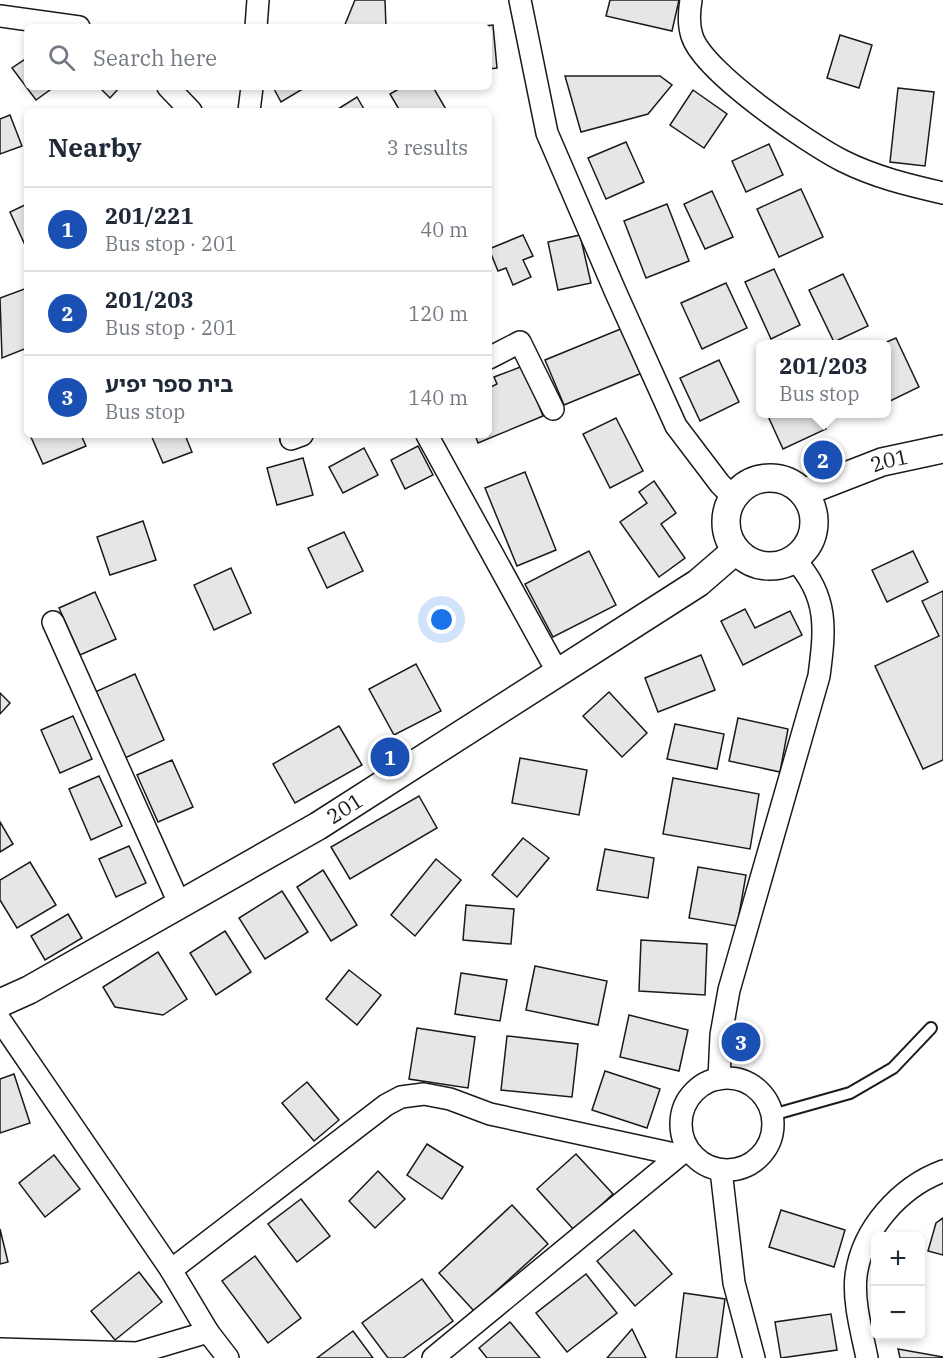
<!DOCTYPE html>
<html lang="en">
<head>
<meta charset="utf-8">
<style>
	body { margin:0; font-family:"IBM Plex Serif","Noto Sans Hebrew",serif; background:#f2f2f3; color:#1f2937 }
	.controls { position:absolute; right:18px; bottom:18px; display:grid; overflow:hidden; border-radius:9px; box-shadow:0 3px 9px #0003 }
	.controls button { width:54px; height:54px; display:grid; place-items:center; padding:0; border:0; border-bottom:2px solid #e0e1e3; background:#fff; color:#1f2937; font:30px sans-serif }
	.you { position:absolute; left:442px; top:620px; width:21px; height:21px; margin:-15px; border:4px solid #fff; border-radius:50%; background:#1a73e8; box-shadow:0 0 0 9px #1a73e833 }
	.badge { display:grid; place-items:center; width:39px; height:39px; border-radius:50%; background:#c62828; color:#fff; font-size:20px; font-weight:700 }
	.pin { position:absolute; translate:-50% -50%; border:3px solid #fff; box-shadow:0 2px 6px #0006 }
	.popup { position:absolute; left:756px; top:340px; width:135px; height:78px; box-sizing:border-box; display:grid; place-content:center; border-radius:9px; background:#fff; filter:drop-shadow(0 2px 4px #0005); font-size:20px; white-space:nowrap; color:#747a83 }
	.popup b { font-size:22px; color:#1f2937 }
	.popup::after { content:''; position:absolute; left:50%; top:100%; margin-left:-12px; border:12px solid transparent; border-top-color:#fff }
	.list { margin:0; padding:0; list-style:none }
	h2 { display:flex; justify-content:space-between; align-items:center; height:78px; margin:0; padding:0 24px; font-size:26px }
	h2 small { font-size:20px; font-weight:400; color:#747a83 }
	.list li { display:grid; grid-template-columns:39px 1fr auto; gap:18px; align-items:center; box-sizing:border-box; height:84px; padding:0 24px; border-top:2px solid #e0e1e3 }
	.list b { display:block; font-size:22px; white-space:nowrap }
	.list p { margin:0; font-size:20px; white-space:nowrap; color:#747a83 }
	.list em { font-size:20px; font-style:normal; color:#747a83 }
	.icon { flex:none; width:33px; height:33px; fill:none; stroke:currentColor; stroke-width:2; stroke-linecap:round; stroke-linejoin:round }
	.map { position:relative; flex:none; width:943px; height:1358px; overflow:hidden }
	.search { position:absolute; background:#fff; box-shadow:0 3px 9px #0003; left:24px; top:24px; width:468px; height:66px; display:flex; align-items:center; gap:15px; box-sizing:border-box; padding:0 21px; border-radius:9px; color:#747a83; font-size:22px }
	.panel { position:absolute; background:#fff; box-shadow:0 3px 9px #0003; left:24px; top:108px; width:468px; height:330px; border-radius:9px }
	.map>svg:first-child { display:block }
	.building { fill:#e6e6e6; stroke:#1a1a1a; stroke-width:1.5 }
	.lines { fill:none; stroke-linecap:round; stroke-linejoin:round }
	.service-casing { stroke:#1a1a1a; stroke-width:14 }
	.minor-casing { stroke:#1a1a1a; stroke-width:24 }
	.tertiary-casing { stroke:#1a1a1a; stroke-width:30 }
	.service { stroke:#fff; stroke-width:10 }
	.minor { stroke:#fff; stroke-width:21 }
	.tertiary { stroke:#fff; stroke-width:27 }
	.labels { text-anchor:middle; stroke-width:4.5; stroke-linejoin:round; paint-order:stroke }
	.street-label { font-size:21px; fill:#1a1a1a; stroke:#fff }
</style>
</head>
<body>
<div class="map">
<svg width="943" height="1358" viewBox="0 0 943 1358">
	<rect width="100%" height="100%" fill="#fff"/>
	<!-- building -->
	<g class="building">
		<path d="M355,0H385L386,27H344Z"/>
		<path d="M610,0H679L672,31L606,16Z"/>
		<path d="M493,25L497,68L489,69V27H474Z"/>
		<path d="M840,35L872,45L859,88L827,78Z"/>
		<path d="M27,58V87H54L36,100L12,68Z"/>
		<path d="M565,76H660L672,85L648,114L581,132Z"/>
		<path d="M99,87H120L110,98Z"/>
		<path d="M273,87H306L281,102Z"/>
		<path d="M402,87H433L447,111H400L390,94Z"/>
		<path d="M898,88L934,92L925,166L890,162Z"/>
		<path d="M693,90L727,114L704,148L670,125Z"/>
		<path d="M357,97L365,111H334L338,109Z"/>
		<path d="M10,115L22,146L0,154V119Z"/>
		<path d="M626,142L644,182L606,199L588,158Z"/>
		<path d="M769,144L783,175L746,192L732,161Z"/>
		<path d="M801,189L823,237L779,257L757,209Z"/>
		<path d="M712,191L733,237L705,249L684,204Z"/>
		<path d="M27,204V245H25L10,212Z"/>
		<path d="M667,204L689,261L646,278L624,221Z"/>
		<path d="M523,235L533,256L523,260L531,277L513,285L506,268L498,271L489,249Z"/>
		<path d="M580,235L591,283L558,290L548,242Z"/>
		<path d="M774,269L800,325L771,339L745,282Z"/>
		<path d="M843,274L868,326L834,342L809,290Z"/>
		<path d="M726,283L747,328L702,349L681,303Z"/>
		<path d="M27,288V348L2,358L0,298Z"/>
		<path d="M623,328L642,373L564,405L545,360Z"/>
		<path d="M896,338L919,387L886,403V344H882Z"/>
		<path d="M719,360L739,402L700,421L680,378Z"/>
		<path d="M523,366L543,416L478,443L475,435H489V388L497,384L494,377Z"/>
		<path d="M767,414H819L826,429L783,449Z"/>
		<path d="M616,418L643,471L610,488L583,434Z"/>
		<path d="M30,435H81L86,446L43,464Z"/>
		<path d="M151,435H185L192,452L163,463Z"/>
		<path d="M418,446L433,475L405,489L391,460Z"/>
		<path d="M364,448L378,475L343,493L329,467Z"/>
		<path d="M303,458L313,495L277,505L267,468Z"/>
		<path d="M525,472L556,550L517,566L485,488Z"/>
		<path d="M654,481L676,513L661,524L685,558L659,577L620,522L647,503L639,492Z"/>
		<path d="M143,521L156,560L110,575L97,537Z"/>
		<path d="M344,532L363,571L327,588L308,548Z"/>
		<path d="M589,551L616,605L553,637L525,584Z"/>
		<path d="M913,551L928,582L887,602L872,570Z"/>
		<path d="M231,568L251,613L214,630L194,585Z"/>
		<path d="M943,591V760L923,769L875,666L939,636L922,601Z"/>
		<path d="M95,592L116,639L80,655L59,608Z"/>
		<path d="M745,609L755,628L790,611L802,635L743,665L721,621Z"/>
		<path d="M701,655L715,690L658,712L645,678Z"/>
		<path d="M416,664L441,711L394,735L369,689Z"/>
		<path d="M135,674L164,740L125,758L95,692Z"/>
		<path d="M609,692L647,733L622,757L583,716Z"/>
		<path d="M0,693L10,703L0,714Z"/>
		<path d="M73,716L92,759L60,773L41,730Z"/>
		<path d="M738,718L788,729L780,772L729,761Z"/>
		<path d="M675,724L724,734L717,769L667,759Z"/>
		<path d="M339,726L362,765L295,803L273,764Z"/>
		<path d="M520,758L587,770L579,815L512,803Z"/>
		<path d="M172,760L193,807L158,822L137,775Z"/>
		<path d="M99,776L122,826L91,840L69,789Z"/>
		<path d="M673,778L759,794L750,849L663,834Z"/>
		<path d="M419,796L437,828L350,879L331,847Z"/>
		<path d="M0,822L13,844L0,852Z"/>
		<path d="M523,838L549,858L517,897L492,875Z"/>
		<path d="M129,846L146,883L116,897L99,859Z"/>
		<path d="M605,849L654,858L648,898L597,890Z"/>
		<path d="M436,859L461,880L415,936L391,915Z"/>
		<path d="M30,862L56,905L17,928L0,900V880Z"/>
		<path d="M698,867L746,875L737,926L689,918Z"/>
		<path d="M323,870L357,925L331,941L297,887Z"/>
		<path d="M282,891L308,932L265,959L239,918Z"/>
		<path d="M466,905L514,909L511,944L463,940Z"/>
		<path d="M68,914L82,938L45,960L31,936Z"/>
		<path d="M225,931L251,972L216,995L190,953Z"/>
		<path d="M641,940L707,944L705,995L639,991Z"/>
		<path d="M158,952L187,999L163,1015L115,1007L103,987Z"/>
		<path d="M535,966L607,981L598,1025L526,1010Z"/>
		<path d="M349,970L381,995L357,1025L326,999Z"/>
		<path d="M461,973L507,980L500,1021L455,1014Z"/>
		<path d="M629,1015L688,1030L679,1071L620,1057Z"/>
		<path d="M417,1028L475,1037L468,1088L409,1079Z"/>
		<path d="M507,1036L578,1044L572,1097L501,1090Z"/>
		<path d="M605,1071L660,1089L647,1128L592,1110Z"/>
		<path d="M14,1074L30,1123L0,1133V1079Z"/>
		<path d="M307,1082L339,1120L314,1141L282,1103Z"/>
		<path d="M427,1144L463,1167L442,1199L407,1175Z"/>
		<path d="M576,1154L613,1194L574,1230L537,1189Z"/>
		<path d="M54,1155L80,1189L45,1217L19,1183Z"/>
		<path d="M378,1171L405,1199L375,1228L349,1201Z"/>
		<path d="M301,1199L330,1236L297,1262L268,1224Z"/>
		<path d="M512,1205L548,1244L474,1311L439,1273Z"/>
		<path d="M781,1210L845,1230L834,1267L769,1247Z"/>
		<path d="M943,1218V1255L928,1251L936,1223Z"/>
		<path d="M0,1229L8,1262L0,1264Z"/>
		<path d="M634,1230L672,1274L635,1306L597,1261Z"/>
		<path d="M255,1256L301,1318L268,1343L222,1281Z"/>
		<path d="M139,1272L162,1302L115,1340L91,1311Z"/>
		<path d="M586,1274L617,1313L567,1352L536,1313Z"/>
		<path d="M422,1279L453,1321L403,1358H388L362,1323Z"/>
		<path d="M684,1293L725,1299L717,1358H676Z"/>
		<path d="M831,1314L837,1350L781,1358L775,1322Z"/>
		<path d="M510,1322L540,1358H487L479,1348Z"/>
		<path d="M632,1329L646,1358H607Z"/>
		<path d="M353,1331L373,1358H317Z"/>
		<path d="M898,1349L943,1357V1358H900Z"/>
	</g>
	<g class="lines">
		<!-- service casing -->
		<g class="service-casing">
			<path id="service" d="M772,1115L850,1093L893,1068L931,1028"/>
		</g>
		<!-- minor casing -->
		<g class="minor-casing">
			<g id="minor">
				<path d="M520,0L547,133L616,293L676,426L720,484L733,497"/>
				<path d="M691,0C689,12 688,24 692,36C703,72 808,143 843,161C875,177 908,185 943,193"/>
				<path d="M0,16L79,27"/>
				<path d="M256,27L258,0"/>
				<path d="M168,87L191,111"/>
				<path d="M249,111L252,87"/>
				<path d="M489,358L520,342L553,409"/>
				<path d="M427,435L558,673"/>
				<path d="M291,439L302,435"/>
				<path d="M53,622L179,903"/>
				<path d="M0,1020L171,1270L208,1332"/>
				<circle cx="727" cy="1124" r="46"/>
				<path d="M719,1079L721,1035L729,990L819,676C825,630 829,597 795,560"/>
				<path d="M721,1170L734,1283L754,1358"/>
				<path d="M171,1270L386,1105L401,1097L424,1094L450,1099L490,1114L679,1155"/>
				<path d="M0,1349L137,1353L208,1332L228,1358"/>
				<path d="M433,1358L687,1149"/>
				<path d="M867,1358C862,1333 853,1302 856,1276C862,1229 900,1187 943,1171"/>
			</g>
		</g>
		<!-- tertiary casing -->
		<g class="tertiary-casing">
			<g id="tertiary">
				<circle cx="770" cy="522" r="44"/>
				<path id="s1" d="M807,495L815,488L882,462L943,449"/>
				<path id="s2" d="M0,1003L29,990L318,826L698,583L735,551"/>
			</g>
		</g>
		<!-- service -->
		<use href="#service" class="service"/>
		<!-- minor -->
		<use href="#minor" class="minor"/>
		<!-- tertiary -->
		<use href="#tertiary" class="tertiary"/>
	</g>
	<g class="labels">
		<!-- street labels -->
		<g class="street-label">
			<text dy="7" stroke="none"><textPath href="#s1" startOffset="90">201</textPath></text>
			<text dy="7" stroke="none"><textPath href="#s2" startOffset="396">201</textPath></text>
		</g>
	</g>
</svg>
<div class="controls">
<button>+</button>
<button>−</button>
</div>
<div class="you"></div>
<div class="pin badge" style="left:390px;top:757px;background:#1a4fb4">1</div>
<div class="pin badge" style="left:823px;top:460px;background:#1a4fb4">2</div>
<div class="popup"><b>201/203</b>Bus stop</div>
<div class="pin badge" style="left:741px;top:1042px;background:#1a4fb4">3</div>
<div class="search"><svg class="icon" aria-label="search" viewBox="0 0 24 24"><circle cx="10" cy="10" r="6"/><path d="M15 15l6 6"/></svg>Search here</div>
<section class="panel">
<h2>Nearby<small>3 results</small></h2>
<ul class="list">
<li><span class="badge" style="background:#1a4fb4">1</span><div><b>201/221</b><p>Bus stop · 201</p></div><em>40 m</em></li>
<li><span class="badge" style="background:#1a4fb4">2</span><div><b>201/203</b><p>Bus stop · 201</p></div><em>120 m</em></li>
<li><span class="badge" style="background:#1a4fb4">3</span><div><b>בית ספר יפיע</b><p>Bus stop</p></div><em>140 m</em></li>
</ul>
</section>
</div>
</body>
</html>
